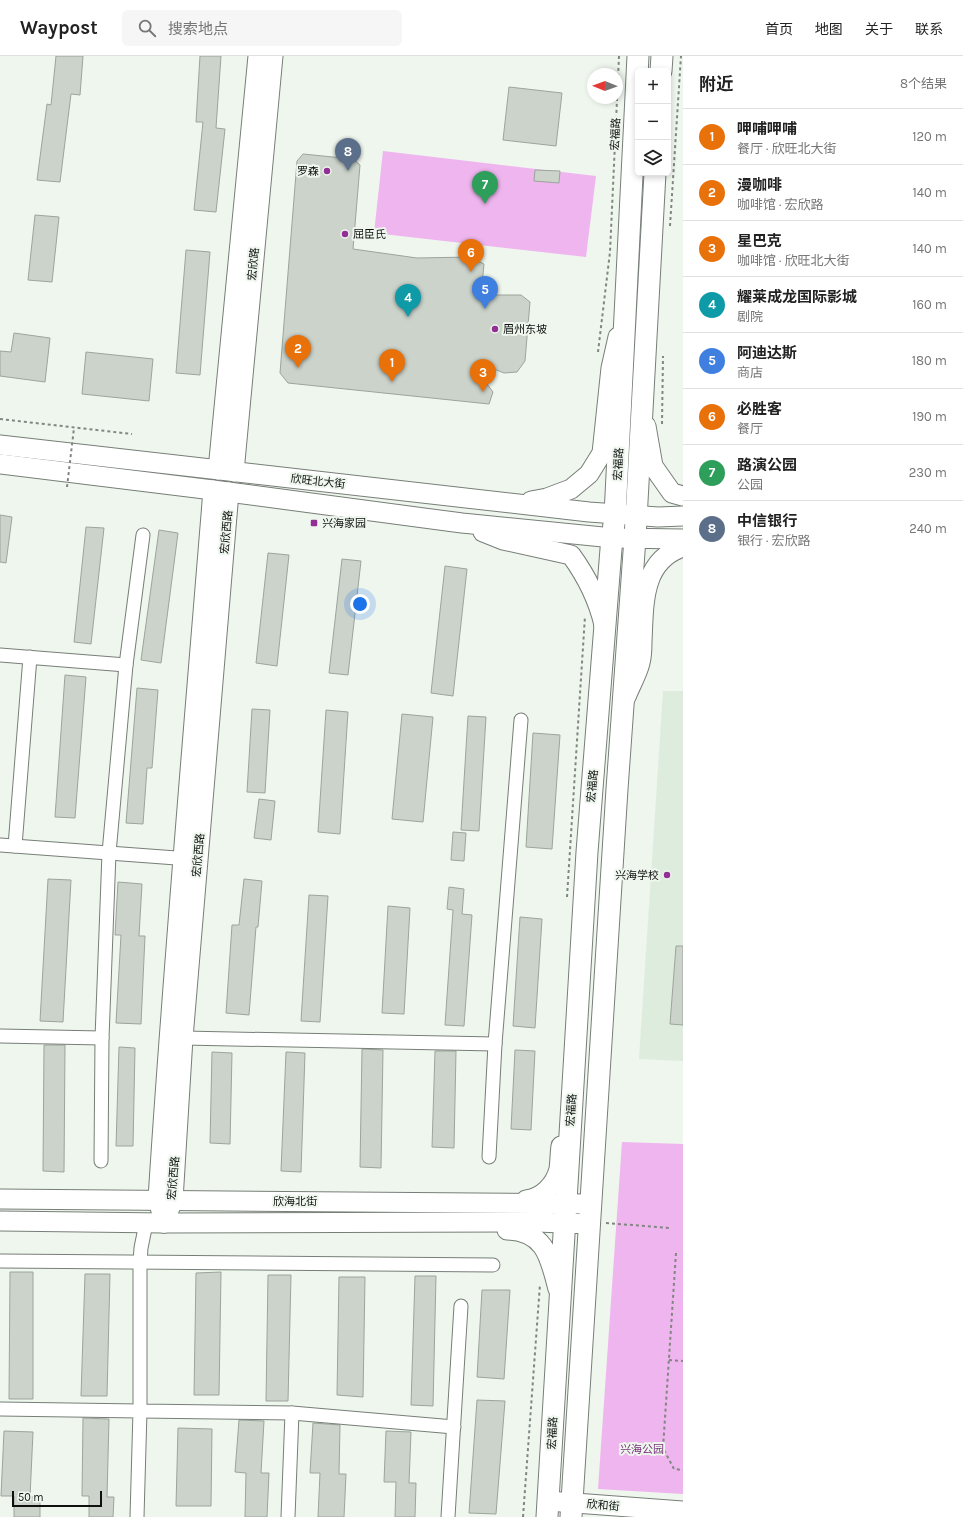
<!DOCTYPE html>
<html lang="zh">
<head>
<meta charset="utf-8">
<style>
	body { margin:0; font-family:Karla,"Noto Sans SC",sans-serif; background:#f6f6f6; color:#222 }
	.controls { position:absolute; right:12px; top:12px; display:grid; overflow:hidden; border-radius:6px; box-shadow:0 2px 6px #0003 }
	.controls button { width:36px; height:36px; display:grid; place-items:center; padding:0; border:0; border-bottom:1px solid #e0e0e0; background:#fff; color:#222; font:20px sans-serif }
	.compass { position:absolute; left:587px; top:12px; width:36px; height:36px; border-radius:50%; background:#fff; box-shadow:0 2px 6px #0003; rotate:271deg }
	.scale { position:absolute; left:12px; bottom:10px; width:90px; box-sizing:border-box; padding-left:4px; border:2px solid #0e110f; border-top:0; font-size:11px; line-height:14px; white-space:nowrap; color:#0e110f; -webkit-text-stroke:3px #eef6ee; paint-order:stroke }
	.you { position:absolute; left:360px; top:548px; width:14px; height:14px; margin:-10px; border:3px solid #fff; border-radius:50%; background:#1a73e8; box-shadow:0 0 0 6px #1a73e833 }
	.badge { display:grid; place-items:center; width:26px; height:26px; border-radius:50%; background:#922e94; color:#fff; font-size:13px; font-weight:700 }
	.pin { position:absolute; translate:-50% -33px; filter:drop-shadow(0 1px 2px #0008) }
	.pin::after { content:''; position:absolute; top:21px; width:14px; height:12px; background:inherit; clip-path:polygon(0 0,100% 0,50% 100%) }
	.list { margin:0; padding:0; list-style:none }
	h2 { display:flex; justify-content:space-between; align-items:center; height:52px; margin:0; padding:0 16px; font-size:17px }
	h2 small { font-size:13px; font-weight:400; color:#767676 }
	.list li { display:grid; grid-template-columns:26px 1fr auto; gap:12px; align-items:center; box-sizing:border-box; height:56px; padding:0 16px; border-top:1px solid #e0e0e0 }
	.list b { display:block; font-size:15px; white-space:nowrap }
	.list p { margin:0; font-size:13px; white-space:nowrap; color:#767676 }
	.list em { font-size:13px; font-style:normal; color:#767676 }
	.icon { flex:none; width:22px; height:22px; fill:none; stroke:currentColor; stroke-width:2; stroke-linecap:round; stroke-linejoin:round }
	.map { position:relative; flex:none; width:683px; height:1461px; overflow:hidden }
	header { display:flex; align-items:center; gap:24px; box-sizing:border-box; height:56px; padding:0 20px; background:#fff; border-bottom:1px solid #e0e0e0 }
	header strong { font-size:19px }
	nav { display:flex; gap:22px; margin-inline-start:auto; font-size:14px }
	.search { width:280px; height:36px; background:#f6f6f6; display:flex; align-items:center; gap:10px; box-sizing:border-box; padding:0 14px; border-radius:6px; color:#767676; font-size:15px }
	main { display:flex }
	aside { flex:1; background:#fff }
	.map>svg:first-child { display:block }
	.built { fill:#deecde }
	.green { fill:#efb5ee }
	.building { fill:#cbd3cb; stroke:#9ca49c }
	.lines { fill:none; stroke-linecap:round; stroke-linejoin:round }
	.street-casing { stroke:#777e77; stroke-width:15 }
	.secondary-casing { stroke:#777e77; stroke-width:21 }
	.primary-casing { stroke:#777e77; stroke-width:23 }
	.path { stroke:#818681; stroke-width:2; stroke-dasharray:3 3; stroke-linecap:butt }
	.street { stroke:#fff; stroke-width:13 }
	.secondary { stroke:#fff; stroke-width:19 }
	.primary { stroke:#fff; stroke-width:21 }
	.path-bridge { stroke:#818681; stroke-width:2; stroke-dasharray:3 3; stroke-linecap:butt }
	.poi-dot { fill:#922e94; stroke:#eef6ee; stroke-width:1.5 }
	.labels { text-anchor:middle; stroke-width:4; stroke-linejoin:round; paint-order:stroke }
	.street-label { font-size:11px; fill:#0e110f; stroke:#eef6ee }
	.poi-label { font-size:11px; fill:#0e110f; stroke:#eef6ee; text-anchor:start }
	.park-label { font-size:11px; fill:#79347b; stroke:#eef6ee }
</style>
</head>
<body>
<header>
<strong>Waypost</strong>
<div class="search"><svg class="icon" aria-label="search" viewBox="0 0 24 24"><circle cx="10" cy="10" r="6"/><path d="M15 15l6 6"/></svg>搜索地点</div>
<nav><a>首页</a><a>地图</a><a>关于</a><a>联系</a></nav>
</header>
<main>
<div class="map">
<svg width="683" height="1461" viewBox="0 0 683 1461">
	<rect width="100%" height="100%" fill="#eef6ee"/>
	<!-- built -->
	<path class="built" d="M663,635H683V1005L639,1003Z"/>
	<!-- green -->
	<g class="green">
		<path d="M383,95L596,120L586,201L374,177Z"/>
		<path d="M622,1086L683,1088V1438L598,1433Z"/>
	</g>
	<!-- building -->
	<g class="building">
		<path d="M56,0H83L80,39L71,38L60,126L37,124L47,48L51,49Z"/>
		<path d="M200,0H221L216,72L225,73L216,156L194,154L203,66H196Z"/>
		<path d="M509,31L562,37L556,90L503,84Z"/>
		<path d="M303,98L353,103L360,109L353,193L417,202L470,201L484,208L481,239H521L530,246L525,305L517,316L504,317L494,313L483,323L493,336L489,348L288,327L280,317L297,105Z"/>
		<path d="M535,114L560,115L559,127L534,125Z"/>
		<path d="M35,159L59,161L52,226L28,224Z"/>
		<path d="M186,194L210,196L200,319L176,317Z"/>
		<path d="M14,277L50,282L45,326L0,320V295L11,296Z"/>
		<path d="M86,296L153,303L149,345L82,338Z"/>
		<path d="M0,459L12,461L6,507L0,506Z"/>
		<path d="M86,471L104,472L91,588L74,586Z"/>
		<path d="M159,474L178,477L161,607L141,604Z"/>
		<path d="M268,497L289,499L277,610L256,607Z"/>
		<path d="M342,503L361,505L348,619L329,617Z"/>
		<path d="M445,510L467,513L453,640L431,637Z"/>
		<path d="M65,619L86,621L75,762L55,761Z"/>
		<path d="M137,632L158,634L152,712H147L143,768L126,767Z"/>
		<path d="M252,653L270,654L265,737L247,736Z"/>
		<path d="M326,654L348,656L340,778L318,776Z"/>
		<path d="M402,658L433,661L423,766L392,763Z"/>
		<path d="M468,660L486,661L479,775L461,774Z"/>
		<path d="M533,677L560,679L552,793L526,791Z"/>
		<path d="M259,743L275,745L271,784L254,782Z"/>
		<path d="M453,776L466,777L464,805L451,804Z"/>
		<path d="M48,823L71,824L63,966L40,965Z"/>
		<path d="M244,823L262,825L258,871H256L249,959L226,957L232,869H239Z"/>
		<path d="M118,826L142,828L139,880H145L141,968L116,967L121,879H115Z"/>
		<path d="M449,831L464,833L462,858L472,859L464,970L445,969L453,854L447,853Z"/>
		<path d="M309,839L328,840L320,966L301,965Z"/>
		<path d="M388,850L410,852L404,958L382,957Z"/>
		<path d="M520,861L542,863L535,972L513,970Z"/>
		<path d="M676,890H683V969L670,968Z"/>
		<path d="M44,989H65L64,1116L43,1115Z"/>
		<path d="M119,991L135,992L133,1090H116Z"/>
		<path d="M362,993L383,994L381,1112L360,1111Z"/>
		<path d="M515,994L535,995L531,1074L511,1073Z"/>
		<path d="M435,995H456L454,1092L432,1091Z"/>
		<path d="M212,996L232,997L230,1088L210,1087Z"/>
		<path d="M286,996L305,997L301,1116L281,1115Z"/>
		<path d="M10,1216H33V1343H9Z"/>
		<path d="M221,1216L219,1339H194L196,1217Z"/>
		<path d="M85,1218H110L107,1340H81Z"/>
		<path d="M268,1219H291L288,1345H266Z"/>
		<path d="M415,1220H436L433,1350L411,1349Z"/>
		<path d="M339,1221H365L363,1341L337,1339Z"/>
		<path d="M482,1234H510L504,1323L477,1321Z"/>
		<path d="M477,1344L505,1345L496,1458L469,1457Z"/>
		<path d="M83,1362L109,1363L107,1441H114L113,1461H89V1440H82Z"/>
		<path d="M239,1364L264,1365L261,1417H269L267,1461H245L246,1417L235,1416Z"/>
		<path d="M313,1367L340,1369L339,1418H346L344,1461H318L320,1417H310Z"/>
		<path d="M178,1372L212,1373L211,1450H176Z"/>
		<path d="M4,1375L33,1376L30,1441H40V1461H14V1440H1Z"/>
		<path d="M386,1375L411,1376L409,1427H416L415,1461H395L396,1426H384Z"/>
	</g>
	<g class="lines">
		<!-- street casing -->
		<g class="street-casing">
			<g id="street">
				<path d="M0,599L126,609"/>
				<path d="M0,789L190,803"/>
				<path d="M15,790L30,601"/>
				<path d="M0,980L102,982"/>
				<path d="M183,982L495,988L521,664"/>
				<path d="M489,1101L495,988"/>
				<path d="M101,1105L102,982L109,797L126,609L143,479"/>
				<path d="M146,1167L141,1192L140,1206V1355L292,1357L454,1371"/>
				<path d="M0,1205L493,1209"/>
				<path d="M0,1353L140,1355L137,1461"/>
				<path d="M288,1461L292,1357"/>
				<path d="M448,1461L461,1250"/>
			</g>
		</g>
		<!-- secondary casing -->
		<g class="secondary-casing">
			<g id="secondary">
				<path d="M646,370L653,410L672,437L683,440"/>
				<path d="M0,389L589,456L658,461L683,460"/>
				<path d="M0,408L213,434L462,467L613,482L683,483"/>
				<path d="M218,414L258,0"/>
				<path d="M234,416L273,0"/>
				<path d="M531,445L547,442L571,433L589,418L602,397L611,312L618,281"/>
				<path d="M483,476L503,484L571,499C587,521 598,543 604,569"/>
				<path d="M626,641C630,630 637,619 640,607C642,600 642,592 642,585C644,549 641,505 683,491"/>
				<path d="M0,1143L591,1148"/>
				<path d="M526,1144C542,1142 555,1129 559,1113C560,1106 560,1097 561,1090"/>
				<path d="M0,1165L164,1167L536,1166L590,1168"/>
				<path d="M164,1167L158,1143C173,907 194,670 213,434"/>
				<path d="M164,1167L173,1144L183,982L229,436"/>
				<path d="M507,1174C546,1175 550,1203 558,1233"/>
				<path d="M548,1445L683,1455"/>
			</g>
		</g>
		<!-- primary casing -->
		<g class="primary-casing">
			<g id="primary">
				<path d="M661,15L662,0"/>
				<path d="M547,1461L587,796L611,493L615,459L638,0"/>
				<path d="M571,1461L617,733L635,482L655,117"/>
			</g>
		</g>
		<!-- path -->
		<g class="path">
			<path d="M670,170L681,0"/>
			<path d="M598,296L610,196L619,0"/>
			<path d="M0,363L132,378"/>
			<path d="M662,368L663,300"/>
			<path d="M567,841L585,560"/>
			<path d="M606,1167L670,1172"/>
			<path d="M676,1197L663,1392L674,1413L683,1414"/>
			<path d="M669,1304L683,1305"/>
			<path d="M523,1461L540,1228"/>
		</g>
		<!-- street -->
		<use href="#street" class="street"/>
		<!-- secondary -->
		<use href="#secondary" class="secondary"/>
		<!-- primary -->
		<use href="#primary" class="primary"/>
		<!-- path-bridge -->
		<path class="path-bridge" d="M67,431L74,372"/>
	</g>
	<!-- markers -->
	<g class="poi-dot">
		<circle cx="327" cy="115" r="4"/>
		<circle cx="345" cy="178" r="4"/>
		<circle cx="495" cy="273" r="4"/>
		<rect x="310" y="463" width="8" height="8" rx="2"/>
		<circle cx="667" cy="819" r="4"/>
	</g>
	<g class="labels">
		<!-- street labels -->
		<g class="street-label">
			<text transform="translate(615 78) rotate(-87)" y="4">宏福路</text>
			<text transform="translate(253 208) rotate(-85)" y="4">宏欣路</text>
			<text transform="translate(618 408) rotate(-87)" y="4">宏福路</text>
			<text transform="translate(318 425) rotate(6)" y="4">欣旺北大街</text>
			<text transform="translate(226 476) rotate(-85)" y="4">宏欣西路</text>
			<text transform="translate(592 730) rotate(-85)" y="4">宏福路</text>
			<text transform="translate(198 799) rotate(-85)" y="4">宏欣西路</text>
			<text transform="translate(571 1054) rotate(-86)" y="4">宏福路</text>
			<text transform="translate(173 1122) rotate(-85)" y="4">宏欣西路</text>
			<text x="295" y="1149">欣海北街</text>
			<text transform="translate(552 1377) rotate(-87)" y="4">宏福路</text>
			<text transform="translate(603 1449) rotate(5)" y="4">欣和街</text>
		</g>
		<!-- poi labels -->
		<g class="poi-label">
			<text x="319" y="119" text-anchor="end">罗森</text>
			<text x="353" y="182">屈臣氏</text>
			<text x="503" y="277">眉州东坡</text>
			<text x="322" y="471">兴海家园</text>
			<text x="659" y="823" text-anchor="end">兴海学校</text>
		</g>
		<!-- park labels -->
		<g class="park-label">
			<text x="642" y="1397">兴海公园</text>
		</g>
	</g>
</svg>
<div class="controls">
<button>+</button>
<button>−</button>
<button><svg class="icon" aria-label="layers" viewBox="0 0 24 24"><path d="M12 4l9 5-9 5-9-5zM3 14l9 5 9-5"/></svg></button>
</div>
<svg class="compass" viewBox="-18 -18 36 36"><path d="M0-13l5 13h-10z" fill="#e53935"/><path d="M0 13l5-13h-10z" fill="#767676"/></svg>
<div class="scale">50 m</div>
<div class="you"></div>
<div class="pin badge" style="left:392px;top:326px;background:#e8710a">1</div>
<div class="pin badge" style="left:298px;top:312px;background:#e8710a">2</div>
<div class="pin badge" style="left:483px;top:336px;background:#e8710a">3</div>
<div class="pin badge" style="left:408px;top:261px;background:#0f9aa8">4</div>
<div class="pin badge" style="left:485px;top:253px;background:#3f7fe0">5</div>
<div class="pin badge" style="left:471px;top:216px;background:#e8710a">6</div>
<div class="pin badge" style="left:485px;top:148px;background:#2e9e5b">7</div>
<div class="pin badge" style="left:348px;top:115px;background:#5c6f8a">8</div>
</div>
<aside>
<h2>附近<small>8个结果</small></h2>
<ul class="list">
<li><span class="badge" style="background:#e8710a">1</span><div><b>呷哺呷哺</b><p>餐厅 · 欣旺北大街</p></div><em>120 m</em></li>
<li><span class="badge" style="background:#e8710a">2</span><div><b>漫咖啡</b><p>咖啡馆 · 宏欣路</p></div><em>140 m</em></li>
<li><span class="badge" style="background:#e8710a">3</span><div><b>星巴克</b><p>咖啡馆 · 欣旺北大街</p></div><em>140 m</em></li>
<li><span class="badge" style="background:#0f9aa8">4</span><div><b>耀莱成龙国际影城</b><p>剧院</p></div><em>160 m</em></li>
<li><span class="badge" style="background:#3f7fe0">5</span><div><b>阿迪达斯</b><p>商店</p></div><em>180 m</em></li>
<li><span class="badge" style="background:#e8710a">6</span><div><b>必胜客</b><p>餐厅</p></div><em>190 m</em></li>
<li><span class="badge" style="background:#2e9e5b">7</span><div><b>路演公园</b><p>公园</p></div><em>230 m</em></li>
<li><span class="badge" style="background:#5c6f8a">8</span><div><b>中信银行</b><p>银行 · 宏欣路</p></div><em>240 m</em></li>
</ul>
</aside>
</main>
</body>
</html>
